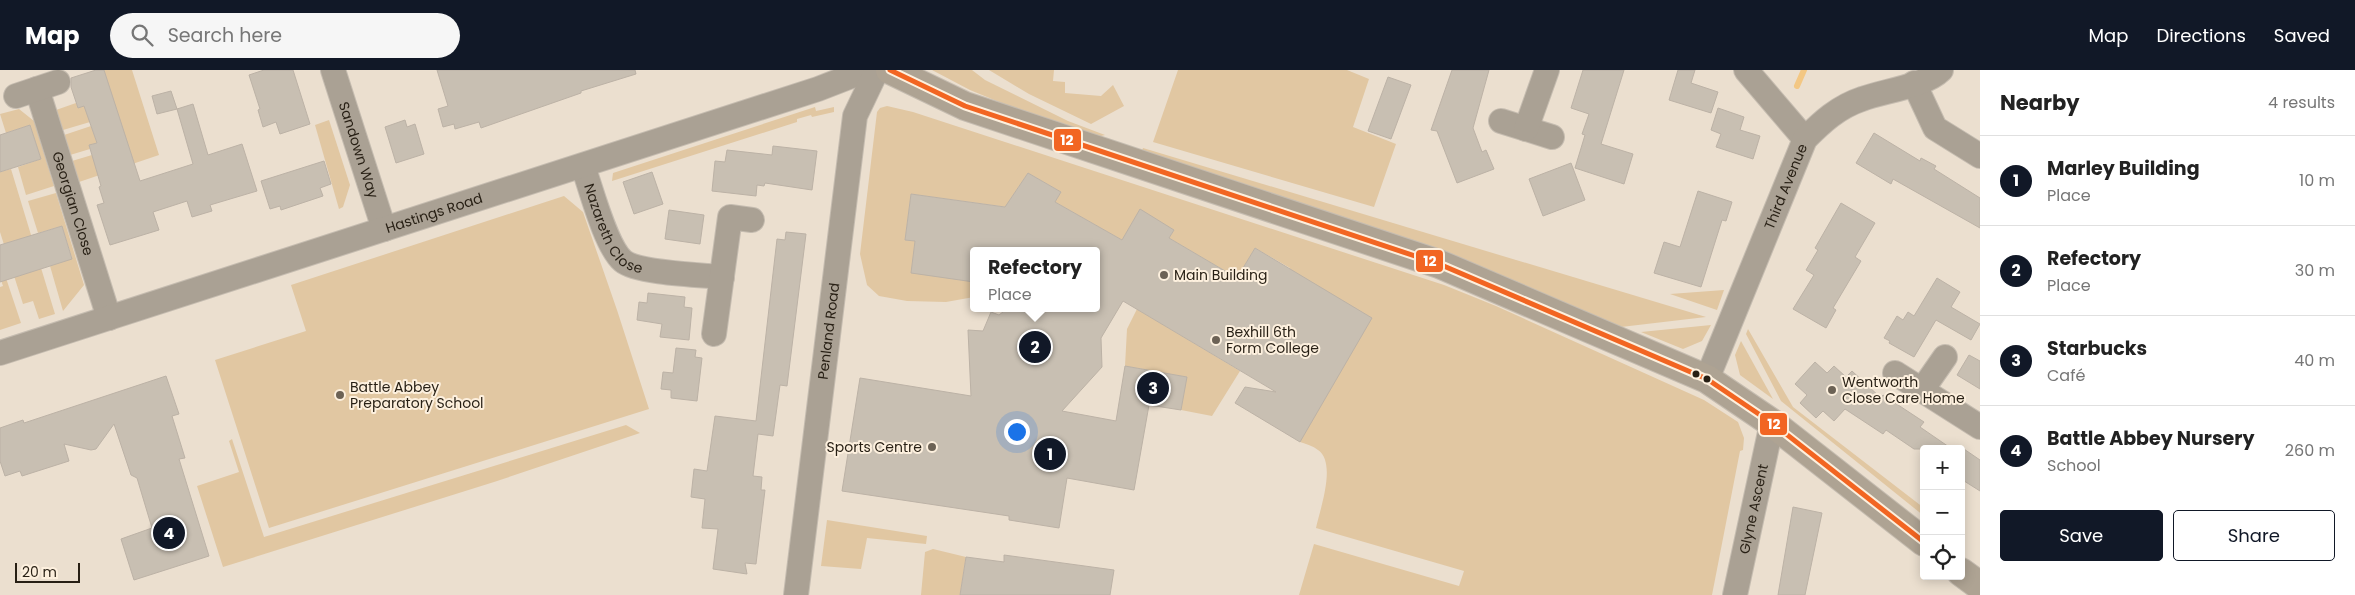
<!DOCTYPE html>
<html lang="en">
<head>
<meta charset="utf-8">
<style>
	body { margin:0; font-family:Poppins,sans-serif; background:#f6f6f6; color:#222 }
	.controls { position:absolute; right:15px; bottom:15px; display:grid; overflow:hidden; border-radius:5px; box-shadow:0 2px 12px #0003 }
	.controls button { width:45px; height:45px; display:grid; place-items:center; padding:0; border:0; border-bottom:1px solid #e0e0e0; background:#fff; color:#222; font:25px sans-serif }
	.scale { position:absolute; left:15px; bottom:12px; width:65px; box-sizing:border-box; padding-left:5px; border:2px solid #271f14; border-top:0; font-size:14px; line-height:18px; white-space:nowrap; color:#271f14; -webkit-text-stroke:4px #fdf0de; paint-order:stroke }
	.you { position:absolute; left:1016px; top:361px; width:18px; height:18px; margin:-12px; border:4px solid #fff; border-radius:50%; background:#1a73e8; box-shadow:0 0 0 8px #1a73e833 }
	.badge { display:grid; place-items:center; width:32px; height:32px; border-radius:50%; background:#111827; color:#fff; font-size:16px; font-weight:700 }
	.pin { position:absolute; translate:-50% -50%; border:2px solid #fff; box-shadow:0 1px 5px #0006 }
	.popup { position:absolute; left:970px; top:177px; width:130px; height:65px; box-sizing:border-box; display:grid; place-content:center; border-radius:5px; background:#fff; filter:drop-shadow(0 1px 4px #0005); font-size:16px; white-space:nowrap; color:#767676 }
	.popup b { font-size:19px; color:#222 }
	.popup::after { content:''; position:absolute; left:50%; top:100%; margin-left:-10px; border:10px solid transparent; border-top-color:#fff }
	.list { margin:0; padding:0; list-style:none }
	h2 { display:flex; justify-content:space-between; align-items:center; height:65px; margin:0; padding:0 20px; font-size:21px }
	h2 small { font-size:16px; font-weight:400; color:#767676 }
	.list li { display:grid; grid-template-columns:32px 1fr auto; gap:15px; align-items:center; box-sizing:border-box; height:90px; padding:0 20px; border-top:1px solid #e0e0e0 }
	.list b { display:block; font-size:19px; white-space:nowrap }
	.list p { margin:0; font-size:16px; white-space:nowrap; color:#767676 }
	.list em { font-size:16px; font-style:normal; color:#767676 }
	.actions { display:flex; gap:10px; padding:15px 20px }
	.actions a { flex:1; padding:11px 0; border:1px solid #111827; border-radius:5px; text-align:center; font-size:18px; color:#111827 }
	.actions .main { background:#111827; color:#fff }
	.icon { flex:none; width:28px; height:28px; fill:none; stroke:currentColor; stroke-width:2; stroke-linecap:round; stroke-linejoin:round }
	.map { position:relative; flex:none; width:1980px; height:525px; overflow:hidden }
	header { display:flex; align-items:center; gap:30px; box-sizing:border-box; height:70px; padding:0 25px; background:#111827; color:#fff }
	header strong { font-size:24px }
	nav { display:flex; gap:28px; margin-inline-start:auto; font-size:18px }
	.search { width:350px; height:45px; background:#f6f6f6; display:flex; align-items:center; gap:12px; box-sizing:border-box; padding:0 18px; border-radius:28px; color:#767676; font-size:19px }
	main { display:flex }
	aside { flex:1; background:#fff }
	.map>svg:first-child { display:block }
	.green { fill:#e1c7a2 }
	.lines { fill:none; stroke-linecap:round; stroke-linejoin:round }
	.stream { stroke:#f3c783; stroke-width:6 }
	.building { fill:#c8bfb2; stroke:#bcb2a6 }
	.minor-casing { stroke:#c5bcb0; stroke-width:26 }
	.major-casing { stroke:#c5bcb0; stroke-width:30 }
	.minor { stroke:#aaa194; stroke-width:24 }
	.major { stroke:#aea393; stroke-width:28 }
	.bus-1-casing { stroke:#fdf0de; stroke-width:9 }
	.bus-1 { stroke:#f26522; stroke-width:5 }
	.poi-dot { fill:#6c6255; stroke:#fdf0de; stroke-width:2 }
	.bus-dot { fill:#271f14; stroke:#fdf0de; stroke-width:2 }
	.labels { text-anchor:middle; stroke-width:4; stroke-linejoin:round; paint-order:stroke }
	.street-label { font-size:14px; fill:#271f14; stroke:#fdf0de }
	.poi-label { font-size:14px; fill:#271f14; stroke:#fdf0de; text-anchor:start }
	.line-badge { stroke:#fdf0de; stroke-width:2 }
	.badge-label { font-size:14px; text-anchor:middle; font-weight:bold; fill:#fff }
</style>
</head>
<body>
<header>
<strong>Map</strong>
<div class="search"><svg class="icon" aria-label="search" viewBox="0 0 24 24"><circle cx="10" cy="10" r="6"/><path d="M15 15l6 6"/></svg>Search here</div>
<nav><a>Map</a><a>Directions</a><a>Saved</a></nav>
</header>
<main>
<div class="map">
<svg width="1980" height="525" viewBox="0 0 1980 525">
	<rect width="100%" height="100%" fill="#ebdfcf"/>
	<!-- green -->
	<g class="green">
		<path d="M104,0H132L159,85L79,112L72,91L92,85L100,86Z"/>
		<path d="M932,0H972L985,10L1068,51L1105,65L1089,69L970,20Z"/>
		<path d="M989,0H1054L1053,11L1065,12V23L1101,26L1113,15L1124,36L1091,54L1029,24Z"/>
		<path d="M1178,0H1347L1369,9L1353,57L1396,74L1374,137L1153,72Z"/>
		<path d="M76,33L78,38L85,35L90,52L63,60L56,40Z"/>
		<path d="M887,36L913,42L1444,215L1496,236L1704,330L1738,352L1744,368L1743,380L1740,381L1712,525H1299L1314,474L1459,516L1464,501L1316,458C1320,439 1337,393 1318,380C1313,376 1306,374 1300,372L1284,208L1290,198L1255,178L1237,208L1169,168L1174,160L1140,140L1122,170L1055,132L1061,122L1028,103L1009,131L1014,138L911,124L905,170L915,171L912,202L974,212V227L946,232L907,231L879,226L867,215L860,184L877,42L880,38Z"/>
		<path d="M815,37L816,41L834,37V42L812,47L811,45L797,49V52L612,111L613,103Z"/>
		<path d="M19,39L34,51L54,116L26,125L18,97L41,89L30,55L6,63L0,44Z"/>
		<path d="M329,50L350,115L343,137L339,139L315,55Z"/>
		<path d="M91,56L97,73L89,75L90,79L70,85L64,65Z"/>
		<path d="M1143,78L1706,247L1621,257L1140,86Z"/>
		<path d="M11,99L55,244L39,249L33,231L23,234L0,162V102Z"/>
		<path d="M56,123L84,215L63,241L50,196L72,188L62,156L38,163L28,131Z"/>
		<path d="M564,126L583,142L617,240L649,339L269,458L215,290L306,261L291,215Z"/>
		<path d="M6,208L21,253L0,260V217L3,216L1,210Z"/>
		<path d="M1724,220L1717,240L1670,224Z"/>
		<path d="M1137,239L1240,301L1212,346L1181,340L1186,307L1125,296L1127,259Z"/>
		<path d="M1711,255L1702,271L1683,279L1641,262Z"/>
		<path d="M1748,259L1793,337L1924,438V446L1781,331L1746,264Z"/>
		<path d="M1741,271L1773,329L1740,305L1735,285Z"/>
		<path d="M626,355L640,363L494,412L223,497L197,416L239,402L229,371L232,369L264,467Z"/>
		<path d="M827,450L927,466L926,474L867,468L861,499L821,496Z"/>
		<path d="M933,479L966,487L960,525H921L925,482Z"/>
	</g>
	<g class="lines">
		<!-- stream -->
		<path class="stream" d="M1797,16L1804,0"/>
	</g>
	<!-- building -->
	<g class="building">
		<path d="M96,0H104L140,111L193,94L177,39L193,34L208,85L242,74L257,121L210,135L212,141L192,147L187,131L153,142L159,160L110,175L97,135L104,133L99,117L101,116L89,75L97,73L84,36L78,38L71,17V8Z"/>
		<path d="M264,0H293L310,54L280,64L276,52L263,57L258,40L260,39L249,5Z"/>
		<path d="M437,0H635L636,4L581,21V23L481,58L479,52L455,59L454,54L443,57L438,39L448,36Z"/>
		<path d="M1452,0H1489L1473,58L1482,82L1486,80L1494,99L1457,113L1437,61L1431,60Z"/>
		<path d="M1583,0H1624L1601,74L1633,84L1624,114L1575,98L1585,65L1582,64L1589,44L1571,38Z"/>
		<path d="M1678,0H1695L1691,13L1718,22L1711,43L1669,30Z"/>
		<path d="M1388,7L1411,15L1391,69L1368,61Z"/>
		<path d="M171,21L177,39L157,44L152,26Z"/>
		<path d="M1718,38L1744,47L1740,60L1760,66L1753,89L1716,77L1721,64L1711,60Z"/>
		<path d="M405,50L407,57L415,54L424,84L396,93L385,57Z"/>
		<path d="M30,55L41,89L0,102V65Z"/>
		<path d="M1874,63L1920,91L1921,88L1936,96L1934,99L1980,128V158L1893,109L1891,114L1856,93Z"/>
		<path d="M773,76L817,81L812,120L765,113L764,116L757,115L756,126L712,121L715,91L725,92L727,80L772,85Z"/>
		<path d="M324,91L331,114L320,118L323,126L281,140L280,136L270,139L261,111Z"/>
		<path d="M1571,93L1585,130L1543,146L1529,109Z"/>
		<path d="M652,102L663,134L634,144L623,112Z"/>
		<path d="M1028,103L1061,122L1055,132L1122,170L1140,139L1174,160L1169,168L1237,208L1255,178L1372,248L1300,372L1235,333L1245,317L1276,322L1123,231L1101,268L1102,297L1062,341L1116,351L1125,296L1187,307L1181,340L1149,335L1134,420L1067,408L1059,458L1009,450V446L842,421L860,308L971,326L968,260L983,261L991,242L999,245L1008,238H1096V181H974V212L911,203L915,171L905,170L911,124L1005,137Z"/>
		<path d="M1698,121L1732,132L1726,151L1722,150L1701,217L1654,203L1664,172L1680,177Z"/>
		<path d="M1841,133L1875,153L1855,187L1861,191L1833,238L1836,240L1826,258L1793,239L1814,205L1806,200L1818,180L1815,178Z"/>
		<path d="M669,140L704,145L700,174L665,169Z"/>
		<path d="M62,156L72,189L0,212V175Z"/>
		<path d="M786,162L806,164L787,316L780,315L773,366L758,364L753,406L762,407L761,420H765L756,494L745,493L747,504L713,499L718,459L702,458L705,429L691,427L694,399L707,401L715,346L756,351L777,169L785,170Z"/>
		<path d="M1937,208L1960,222L1951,237L1980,254L1971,270L1936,250L1914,287L1889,273L1890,271L1884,268L1897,246L1903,250L1908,242L1914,246Z"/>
		<path d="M648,223L685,227L684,237L692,238L689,270L660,267L662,254L637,250L639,232L647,233Z"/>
		<path d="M676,278L696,280L695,287L702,288L697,331L671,328V320L661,319L663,302L673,303Z"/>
		<path d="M1969,285L1980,291V319L1957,305Z"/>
		<path d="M1815,292L1827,303L1834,296L1846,307L1852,301L1881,328L1883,325L1924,352L1920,357L1952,379H1914L1886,360L1883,364L1845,339L1834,351L1823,341L1816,348L1800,333L1807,325L1795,314Z"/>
		<path d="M166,306L179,344L172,346L185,388L179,389L209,486L134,510L121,469L152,458L137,408L131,405L114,354L96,379L91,380L64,374L69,391L22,406L20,401L5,406L0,391V358L23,350L24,353Z"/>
		<path d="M1961,377L1980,390V421L1961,409Z"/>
		<path d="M1793,437L1822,443L1805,525H1778Z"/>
		<path d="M1004,485L1114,500L1110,525H960L966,487L1004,492Z"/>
	</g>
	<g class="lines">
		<!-- minor casing -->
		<g class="minor-casing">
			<g id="minor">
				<path id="s1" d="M333,0L384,159"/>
				<path d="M1746,0L1805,69"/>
				<path d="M1914,13L1935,58L1980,86"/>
				<path id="s2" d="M37,19L109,248"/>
				<path d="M16,26L58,12"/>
				<path d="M1501,51L1552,67"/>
				<path d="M1526,59L1547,0"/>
				<path id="s3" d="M583,96C591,119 606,177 623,191C637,203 701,205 722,207"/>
				<path d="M714,264L730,147L752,150"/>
				<path id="s4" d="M0,283L818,19L867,0"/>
				<path d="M1895,303L1980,357"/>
				<path id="s5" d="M1707,309L1805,69C1822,52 1838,37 1862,29C1884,21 1925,16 1941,0"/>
				<path d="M1922,320L1945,287"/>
				<path id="s6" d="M796,525L855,46L877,0"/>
				<path id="s7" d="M1735,525L1772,353"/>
			</g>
		</g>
		<!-- major casing -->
		<g class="major-casing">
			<g id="major">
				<path d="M890,0L965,36L1439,194L1707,309L1772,353L1924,472"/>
				<path d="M1961,502L1980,516"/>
			</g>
		</g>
		<!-- minor -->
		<use href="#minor" class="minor"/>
		<!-- major -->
		<use href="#major" class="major"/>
		<!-- bus-1 casing -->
		<g class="bus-1-casing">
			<path id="bus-1" d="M890,0L965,36L1439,194L1707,309L1772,353L1924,472"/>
		</g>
		<!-- bus-1 -->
		<use href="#bus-1" class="bus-1"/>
	</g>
	<!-- markers -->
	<g class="poi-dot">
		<circle cx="1164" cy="205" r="5"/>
		<circle cx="1216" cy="270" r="5"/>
		<circle cx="1832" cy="320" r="5"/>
		<circle cx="340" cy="325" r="5"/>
		<circle cx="932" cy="377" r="5"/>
	</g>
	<g class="bus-dot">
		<circle cx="1696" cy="304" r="4.5"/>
		<circle cx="1707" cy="309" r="4.5"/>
	</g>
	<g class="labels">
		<!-- street labels -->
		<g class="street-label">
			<text dy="5" stroke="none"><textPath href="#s1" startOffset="84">Sandown Way</textPath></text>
			<text dy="5" stroke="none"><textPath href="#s5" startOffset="208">Third Avenue</textPath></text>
			<text dy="5" stroke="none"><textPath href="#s2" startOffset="120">Georgian Close</textPath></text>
			<text dy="5" stroke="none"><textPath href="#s4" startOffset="456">Hastings Road</textPath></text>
			<text dy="5" stroke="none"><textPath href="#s3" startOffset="72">Nazareth Close</textPath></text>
			<text dy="5" stroke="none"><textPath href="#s6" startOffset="266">Penland Road</textPath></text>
			<text dy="5" stroke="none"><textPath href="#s7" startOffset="88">Glyne Ascent</textPath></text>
		</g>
		<!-- poi labels -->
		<g class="poi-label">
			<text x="1174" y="210">Main Building</text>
			<text x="1226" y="267">Bexhill 6th<tspan x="1226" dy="16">Form College</tspan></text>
			<text x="1842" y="317">Wentworth<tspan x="1842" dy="16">Close Care Home</tspan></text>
			<text x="350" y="322">Battle Abbey<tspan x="350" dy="16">Preparatory School</tspan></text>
			<text x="922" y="382" text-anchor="end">Sports Centre</text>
		</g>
	</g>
	<g class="line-badge">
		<rect x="1053" y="58" width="29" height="24" rx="5" fill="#f26522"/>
		<rect x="1415" y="179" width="29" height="24" rx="5" fill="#f26522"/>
		<rect x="1759" y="342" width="29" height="24" rx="5" fill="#f26522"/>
	</g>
	<g class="badge-label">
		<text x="1067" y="75">12</text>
		<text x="1430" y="196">12</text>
		<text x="1774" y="359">12</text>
	</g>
</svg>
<div class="controls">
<button>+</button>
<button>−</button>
<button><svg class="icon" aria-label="locate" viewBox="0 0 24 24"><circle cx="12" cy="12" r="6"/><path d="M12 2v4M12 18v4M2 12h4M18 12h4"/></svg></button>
</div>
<div class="scale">20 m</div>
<div class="you"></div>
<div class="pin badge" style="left:1050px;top:384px">1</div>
<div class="pin badge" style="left:1035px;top:277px">2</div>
<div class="popup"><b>Refectory</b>Place</div>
<div class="pin badge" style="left:1153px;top:318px">3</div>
<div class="pin badge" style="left:169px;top:463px">4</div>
</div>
<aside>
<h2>Nearby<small>4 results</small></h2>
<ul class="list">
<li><span class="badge">1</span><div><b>Marley Building</b><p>Place</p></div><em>10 m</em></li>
<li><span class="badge">2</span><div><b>Refectory</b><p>Place</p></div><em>30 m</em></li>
<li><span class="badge">3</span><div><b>Starbucks</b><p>Café</p></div><em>40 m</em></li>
<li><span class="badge">4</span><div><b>Battle Abbey Nursery</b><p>School</p></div><em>260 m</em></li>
</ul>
<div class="actions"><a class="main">Save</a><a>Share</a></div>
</aside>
</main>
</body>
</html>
